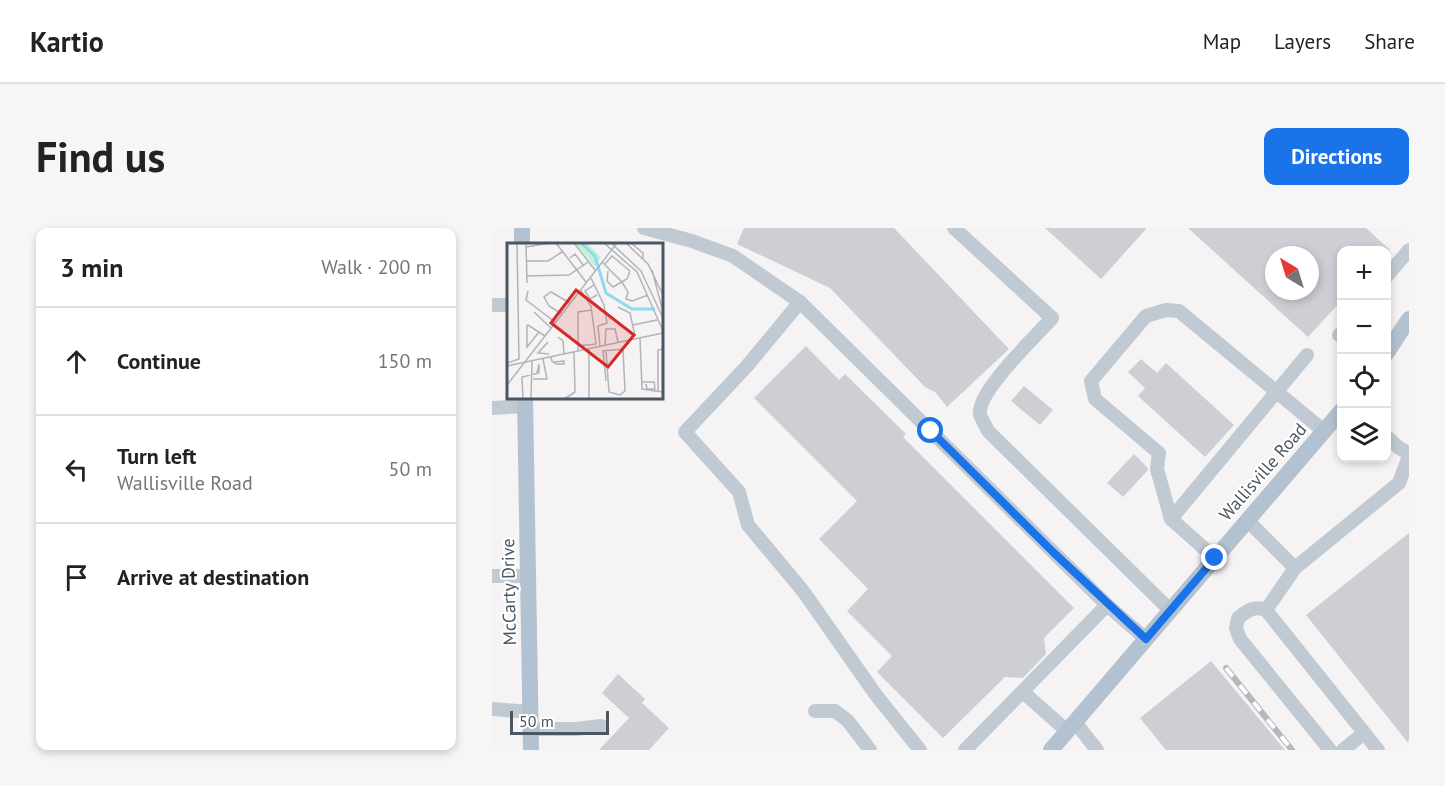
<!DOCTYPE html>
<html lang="en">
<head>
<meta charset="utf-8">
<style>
	body { margin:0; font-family:"PT Sans",sans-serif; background:#f6f6f6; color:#222 }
	.controls { position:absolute; right:18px; top:18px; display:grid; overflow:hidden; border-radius:12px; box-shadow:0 3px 9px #0003 }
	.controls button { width:54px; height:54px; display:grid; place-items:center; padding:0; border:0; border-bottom:2px solid #e0e0e0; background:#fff; color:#222; font:30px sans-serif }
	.compass { position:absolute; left:773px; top:18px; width:54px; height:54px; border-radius:50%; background:#fff; box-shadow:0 3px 9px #0003; rotate:322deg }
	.scale { position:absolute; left:18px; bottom:15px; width:99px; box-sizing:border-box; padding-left:6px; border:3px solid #4a5661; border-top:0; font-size:16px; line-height:21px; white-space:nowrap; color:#4a5661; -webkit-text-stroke:4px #fff; paint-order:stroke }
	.stop { position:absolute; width:18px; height:18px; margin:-14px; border:4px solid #1a73e8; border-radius:50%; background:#fff }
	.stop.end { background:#1a73e8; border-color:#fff; box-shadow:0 2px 6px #0008 }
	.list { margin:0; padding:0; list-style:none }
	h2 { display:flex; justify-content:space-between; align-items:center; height:78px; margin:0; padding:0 24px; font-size:26px }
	h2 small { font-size:20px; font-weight:400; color:#767676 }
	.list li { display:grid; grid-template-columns:39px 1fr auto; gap:18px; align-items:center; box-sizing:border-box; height:108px; padding:0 24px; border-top:2px solid #e0e0e0 }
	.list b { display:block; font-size:22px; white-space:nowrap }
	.list p { margin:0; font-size:20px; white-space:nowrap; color:#767676 }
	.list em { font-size:20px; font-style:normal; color:#767676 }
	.icon { flex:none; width:33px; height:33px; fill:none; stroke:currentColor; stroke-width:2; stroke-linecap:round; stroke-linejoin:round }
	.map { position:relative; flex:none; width:917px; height:522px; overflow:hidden; border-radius:12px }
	header { display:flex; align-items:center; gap:36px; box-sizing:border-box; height:84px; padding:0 30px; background:#fff; border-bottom:2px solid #e0e0e0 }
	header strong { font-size:28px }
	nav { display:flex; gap:33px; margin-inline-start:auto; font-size:21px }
	.intro { display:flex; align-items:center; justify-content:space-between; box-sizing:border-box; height:144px; padding:0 36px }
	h1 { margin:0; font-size:42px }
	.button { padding:15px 27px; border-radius:12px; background:#1a73e8; color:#fff; font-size:21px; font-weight:700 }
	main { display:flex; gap:36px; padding:0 36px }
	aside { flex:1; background:#fff; border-radius:12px; box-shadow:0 3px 9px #0003 }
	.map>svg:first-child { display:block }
	.building { fill:#cdcfd5; fill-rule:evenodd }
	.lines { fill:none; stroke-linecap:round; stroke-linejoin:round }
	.minor { stroke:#c1cad2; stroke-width:14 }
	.major { stroke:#b3c2d1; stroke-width:16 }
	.rail-casing { stroke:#b5b8bd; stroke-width:6 }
	.rail { stroke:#fff; stroke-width:4; stroke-dasharray:11; stroke-linecap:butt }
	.route { stroke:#1a73e8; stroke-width:8 }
	.labels { text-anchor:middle; stroke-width:4.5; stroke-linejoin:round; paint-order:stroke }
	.street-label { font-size:18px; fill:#4a5661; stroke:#fff }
	.inset-river { fill:none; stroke:#90daee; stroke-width:3 }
	.inset-road { fill:none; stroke:#b1b4b9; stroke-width:1.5 }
	.view { fill:#d62828; fill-opacity:0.15; stroke:#d62828; stroke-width:3 }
	.inset-edge { fill:none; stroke:#4a5661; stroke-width:3 }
</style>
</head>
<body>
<header>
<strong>Kartio</strong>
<nav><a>Map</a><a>Layers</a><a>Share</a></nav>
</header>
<div class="intro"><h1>Find us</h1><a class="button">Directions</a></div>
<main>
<aside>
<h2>3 min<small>Walk · 200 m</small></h2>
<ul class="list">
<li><svg class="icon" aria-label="ahead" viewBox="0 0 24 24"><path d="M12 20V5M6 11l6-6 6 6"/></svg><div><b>Continue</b></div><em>150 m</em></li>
<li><svg class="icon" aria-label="left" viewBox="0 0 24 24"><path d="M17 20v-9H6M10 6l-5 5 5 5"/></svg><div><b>Turn left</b><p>Wallisville Road</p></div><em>50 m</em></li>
<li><svg class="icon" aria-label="arrive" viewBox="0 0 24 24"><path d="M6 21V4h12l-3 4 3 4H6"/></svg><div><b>Arrive at destination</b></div></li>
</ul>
</aside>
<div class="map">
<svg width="917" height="522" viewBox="0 0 917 522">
	<rect width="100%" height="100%" fill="#f5f3f3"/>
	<!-- building -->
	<g class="building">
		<path d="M252,0H402L517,121L455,179L443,164L433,159L338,60L245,16Z"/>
		<path d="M553,0H655L609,51Z"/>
		<path d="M696,0H874L898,22H849V73L816,109ZM782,27H818V63H782Z"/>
		<path d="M314,118L347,152L353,146L414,206L411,209L582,380L552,410L554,426L531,450L513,449L451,510L385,444L400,428L355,383L376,361L327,311L365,273L262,170Z"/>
		<path d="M649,131L665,145L674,135L742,197L713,229L646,168L653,160L636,144Z"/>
		<path d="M532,158L561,182L548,197L519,173Z"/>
		<path d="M642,226L656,240V242L631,269L615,255Z"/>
		<path d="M917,305V516L814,387Z"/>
		<path d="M719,433L793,522H674L648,490Z"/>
		<path d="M126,446L153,471L150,475L177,500L157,522H107L137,490L110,465Z"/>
	</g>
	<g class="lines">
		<!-- minor -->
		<g class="minor">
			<path d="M152,0L200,13L241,28L308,74L615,377L473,522"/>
			<path d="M462,0L560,90C544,108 485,164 488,186C489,191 494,198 496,203L679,383"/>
			<path d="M894,49L917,22"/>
			<path d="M308,74L255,138L193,204L247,264L256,297L311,363L384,467L428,522"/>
			<path d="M0,77H16"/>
			<path d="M850,104L847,107L850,109"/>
			<path d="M0,180L33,178"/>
			<path d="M894,208L907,220L917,225"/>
			<path d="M679,291L815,127"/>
			<path d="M755,292L803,340"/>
			<path d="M723,330L679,291L665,241L667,225L603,171L599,153L654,88L674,82L687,83L832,203"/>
			<path d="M0,348H36"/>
			<path d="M615,377L654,411"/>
			<path d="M774,382L803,340L907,255L917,228"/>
			<path d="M531,464L575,503"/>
			<path d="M0,481L38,484"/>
			<path d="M323,483H343L356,493L378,522"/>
			<path d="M583,494L605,522"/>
			<path d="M39,501H84L109,498"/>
			<path d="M838,522L748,411L744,400L746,390C755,383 762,377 774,382L886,522"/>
			<path d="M851,522L872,505"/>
		</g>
		<!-- major -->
		<g class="major">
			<path d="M30,0V16"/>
			<path d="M894,126L917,91"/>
			<path d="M33,170L39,522"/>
			<path d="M559,522L850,182"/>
		</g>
		<!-- rail casing -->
		<g class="rail-casing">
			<path id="rail" d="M734,440L800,522"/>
		</g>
		<!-- rail -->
		<use href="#rail" class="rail"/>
	</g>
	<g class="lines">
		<!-- route -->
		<path class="route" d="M439,203L561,324L654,411L723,330"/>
	</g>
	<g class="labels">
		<!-- street labels -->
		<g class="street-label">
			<text transform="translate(771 244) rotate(-49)" y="6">Wallisville Road</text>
			<text transform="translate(17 364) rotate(-91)" y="6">McCarty Drive</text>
		</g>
	</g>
	<!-- overview -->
	<g transform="translate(15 15)">
		<rect width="156" height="156" fill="#f5f3f3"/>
		<path d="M68,0H80L94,14L88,24Z" fill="#c3f1d5"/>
		<path class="inset-river" d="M74,0L88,13L99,50L125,66H148"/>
		<path class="inset-road" d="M19,0L20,40M49,0L79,39M67,0L88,27M97,0L130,29L156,88M104,0L134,28L156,75M119,0L141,21L156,52M124,0L136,10V15M19,4L43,0M63,15L68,11L77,23M19,18H41L55,9M95,19L115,39L121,49L119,56L125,58L141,52M98,21L105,13L123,28M145,27L155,65M101,28L100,38L106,44L120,36L123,28M20,33L62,32L81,19M83,33L97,62L100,80L91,83L93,104M87,42L78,48L83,56L90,52M21,48L19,57L48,79M111,64L123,70L128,93M27,69L44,85M55,71L42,63L37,54L44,49L63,60M126,82L150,77M32,89L20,104V83L21,82L38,93M51,94L56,98L57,111M133,95L135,146L156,149M41,99L31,110L42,111M71,103V69L85,67M98,103L99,86H108L111,99M82,106V156M71,108V103L89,101L84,63L74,48M99,109L102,149L113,152L118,148L116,106L96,108L99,138M44,114L45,118L49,121H57V118L47,119M0,120L12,116L10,0M0,123L156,90M26,136H40L36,116M135,139H147L148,146H140L139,141M0,142L110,0M151,149V107L156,106M16,156L15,134L32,130V121L30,130M24,156L25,118M57,156L68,149L67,109"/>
		<path class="view" d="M69,47L127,92L101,124L44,80Z"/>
		<rect width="156" height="156" class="inset-edge"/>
	</g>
</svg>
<div class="controls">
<button>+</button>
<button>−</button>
<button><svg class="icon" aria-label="locate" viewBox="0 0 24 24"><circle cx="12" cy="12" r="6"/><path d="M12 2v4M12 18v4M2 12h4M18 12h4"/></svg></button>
<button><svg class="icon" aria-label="layers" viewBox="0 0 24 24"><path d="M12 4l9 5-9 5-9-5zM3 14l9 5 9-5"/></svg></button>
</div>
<svg class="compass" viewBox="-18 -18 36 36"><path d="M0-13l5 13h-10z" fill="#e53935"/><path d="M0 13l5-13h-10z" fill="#767676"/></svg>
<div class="scale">50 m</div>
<div class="stop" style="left:439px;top:203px"></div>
<div class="stop end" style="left:723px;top:330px"></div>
</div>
</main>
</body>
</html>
